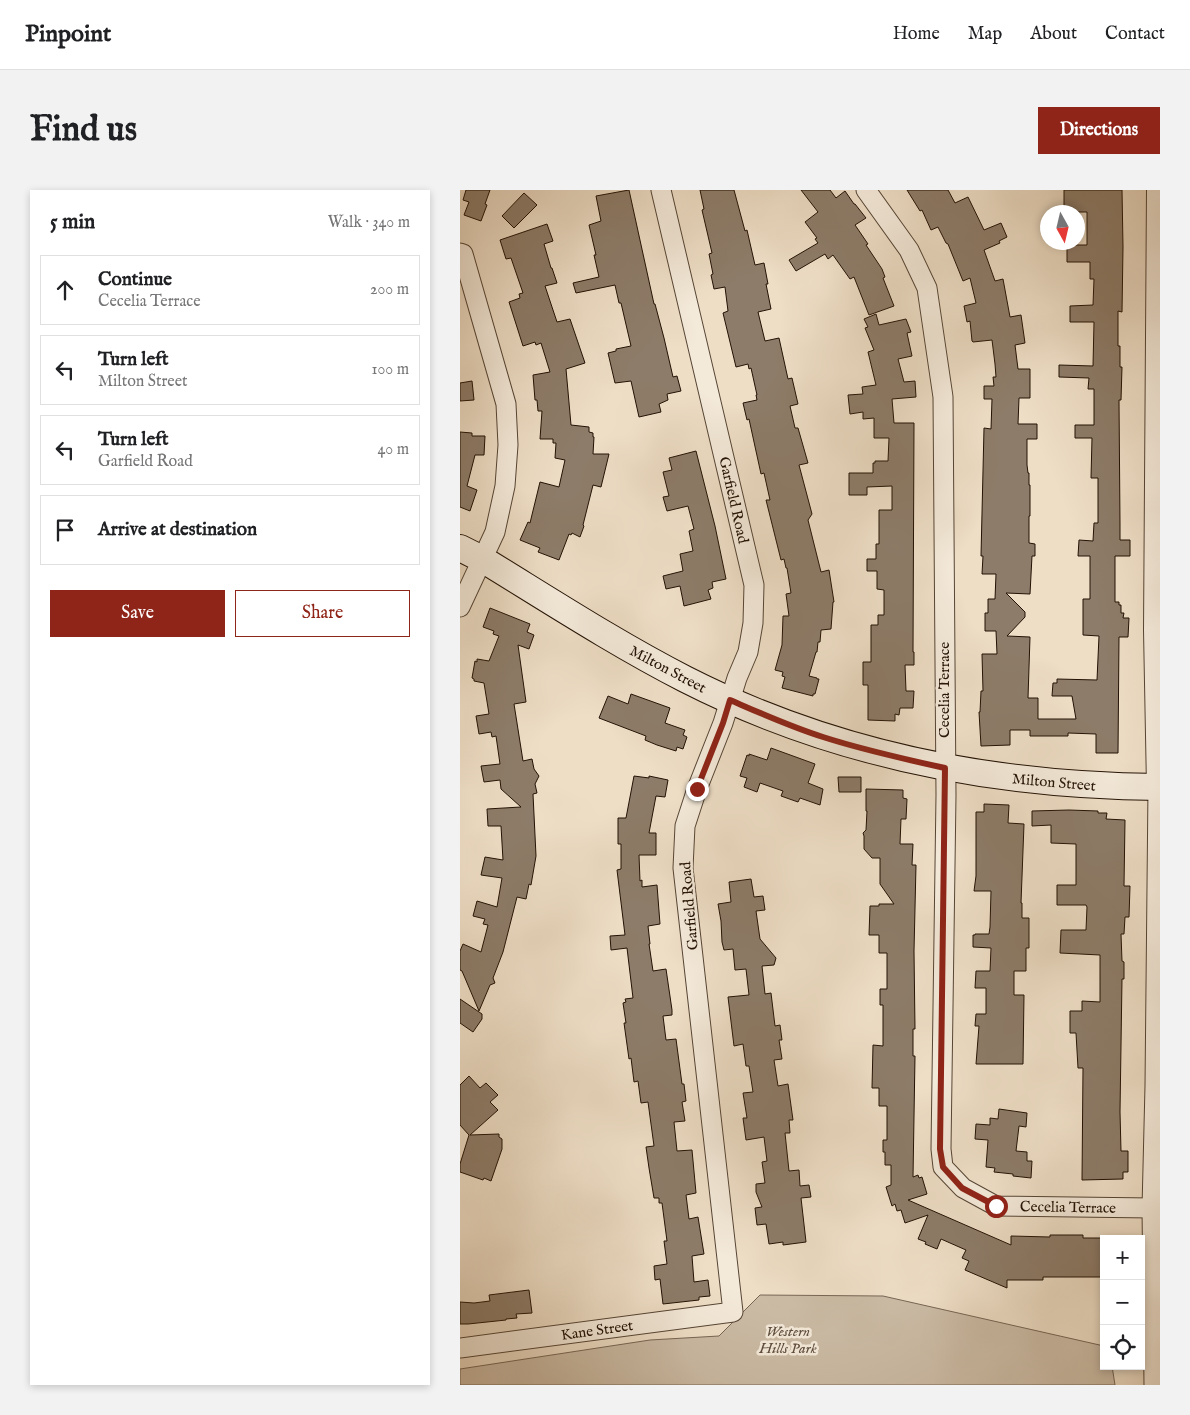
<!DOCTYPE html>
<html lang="en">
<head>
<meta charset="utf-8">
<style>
	body { margin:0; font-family:"IM FELL English",serif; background:#f2f2f2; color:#202124 }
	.controls { position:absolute; right:15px; bottom:15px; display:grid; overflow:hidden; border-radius:0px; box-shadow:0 2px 8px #0003 }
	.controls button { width:45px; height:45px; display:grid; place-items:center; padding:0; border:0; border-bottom:1px solid #e0e0e0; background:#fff; color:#202124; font:25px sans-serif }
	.compass { position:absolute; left:580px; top:15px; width:45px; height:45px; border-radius:50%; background:#fff; box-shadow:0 2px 8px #0003; rotate:172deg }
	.stop { position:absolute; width:15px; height:15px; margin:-11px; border:4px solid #8f2418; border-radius:50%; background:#fff }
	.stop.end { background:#8f2418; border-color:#fff; box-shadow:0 1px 5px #0008 }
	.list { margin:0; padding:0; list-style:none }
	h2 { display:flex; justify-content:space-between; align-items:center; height:65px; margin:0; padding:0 20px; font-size:21px }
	h2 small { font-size:16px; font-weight:400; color:#757577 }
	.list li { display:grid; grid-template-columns:32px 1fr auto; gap:15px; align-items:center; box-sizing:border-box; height:70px; margin:0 10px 10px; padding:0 10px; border:1px solid #e0e0e0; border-radius:0px }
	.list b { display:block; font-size:19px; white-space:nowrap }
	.list p { margin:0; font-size:16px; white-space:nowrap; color:#757577 }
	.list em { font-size:16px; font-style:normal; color:#757577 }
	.actions { display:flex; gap:10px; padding:15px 20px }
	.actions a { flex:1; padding:11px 0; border:1px solid #8f2418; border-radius:0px; text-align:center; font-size:18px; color:#8f2418 }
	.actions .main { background:#8f2418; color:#fff }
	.icon { flex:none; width:28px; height:28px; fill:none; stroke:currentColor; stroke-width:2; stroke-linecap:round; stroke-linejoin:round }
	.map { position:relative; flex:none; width:700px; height:1195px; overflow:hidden; border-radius:0px }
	header { display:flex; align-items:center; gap:30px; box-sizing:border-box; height:70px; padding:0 25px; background:#fff; border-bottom:1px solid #e0e0e0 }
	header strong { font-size:24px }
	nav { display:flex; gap:28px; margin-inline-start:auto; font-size:18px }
	.intro { display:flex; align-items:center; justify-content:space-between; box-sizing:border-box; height:120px; padding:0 30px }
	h1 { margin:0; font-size:35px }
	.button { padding:12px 22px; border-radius:0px; background:#8f2418; color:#fff; font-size:18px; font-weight:700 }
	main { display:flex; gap:30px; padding:0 30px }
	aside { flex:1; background:#fff; border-radius:0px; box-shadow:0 2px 8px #0003 }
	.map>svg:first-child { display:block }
	.green { fill:#cbbba5; stroke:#765 }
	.building { fill:#8d7c69; stroke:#231205 }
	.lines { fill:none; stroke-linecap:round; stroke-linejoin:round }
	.minor-casing { stroke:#564535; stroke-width:21 }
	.tertiary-casing { stroke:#564535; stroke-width:24 }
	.secondary-casing { stroke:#231205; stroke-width:28 }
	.minor { stroke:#f4eada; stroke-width:19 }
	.tertiary { stroke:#f4eada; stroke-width:22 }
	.secondary { stroke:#f4eada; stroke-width:26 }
	.route { stroke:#8f2418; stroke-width:6 }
	.labels { text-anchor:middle; stroke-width:5; stroke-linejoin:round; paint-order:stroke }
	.street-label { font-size:15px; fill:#231205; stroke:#f4eada }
	.park-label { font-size:15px; font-style:italic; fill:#5e4d3d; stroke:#f4eada }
</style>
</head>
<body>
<header>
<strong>Pinpoint</strong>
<nav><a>Home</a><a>Map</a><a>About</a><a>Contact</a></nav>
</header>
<div class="intro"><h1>Find us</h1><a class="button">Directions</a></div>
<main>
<aside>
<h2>5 min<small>Walk · 340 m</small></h2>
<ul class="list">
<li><svg class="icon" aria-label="ahead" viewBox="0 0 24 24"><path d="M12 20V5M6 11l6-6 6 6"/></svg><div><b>Continue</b><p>Cecelia Terrace</p></div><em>200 m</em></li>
<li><svg class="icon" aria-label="left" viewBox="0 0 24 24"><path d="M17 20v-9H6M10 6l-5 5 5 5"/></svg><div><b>Turn left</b><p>Milton Street</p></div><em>100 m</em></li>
<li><svg class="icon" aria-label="left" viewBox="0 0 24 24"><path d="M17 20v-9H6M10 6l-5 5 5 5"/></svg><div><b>Turn left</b><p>Garfield Road</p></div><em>40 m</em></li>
<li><svg class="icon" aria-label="arrive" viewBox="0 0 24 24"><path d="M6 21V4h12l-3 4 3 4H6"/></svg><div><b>Arrive at destination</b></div></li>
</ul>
<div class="actions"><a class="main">Save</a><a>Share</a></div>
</aside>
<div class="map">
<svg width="700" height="1195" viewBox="0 0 700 1195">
	<rect width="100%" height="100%" fill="#eedec6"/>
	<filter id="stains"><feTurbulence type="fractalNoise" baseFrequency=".004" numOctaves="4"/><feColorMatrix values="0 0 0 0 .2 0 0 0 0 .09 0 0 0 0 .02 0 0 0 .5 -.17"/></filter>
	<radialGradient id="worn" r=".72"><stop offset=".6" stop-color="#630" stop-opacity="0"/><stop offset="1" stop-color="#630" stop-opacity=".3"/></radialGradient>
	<!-- green -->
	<path class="green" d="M300,1105L423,1106L644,1156V1176H652L655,1195H0V1179L190,1150L259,1146Z"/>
	<!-- building -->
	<g class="building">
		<path d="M6,0H30L25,14L27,15L21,31L4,25L9,12L3,10Z"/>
		<path d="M169,0L194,114H195L204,148L213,187L217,186L221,201L207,204L208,210L199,214L201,222L179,227L171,191L155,193L148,163L156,161V159L171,156L161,113H159L155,95L116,103L113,93L139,87L134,65H136L129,35L141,31L136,6Z"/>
		<path d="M240,0H274L285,41L287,40L295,75L304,73L308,94H306L311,119L298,122L305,151L319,148L328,189L332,188L338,214L330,216L335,238H338L348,273L339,275L352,324L348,330L361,382L369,380L374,412H373L371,439L361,440L360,452H358L357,462H356L349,486L357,488V489H359L355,504H353V506L322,498L325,487L322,486L323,482L315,480L322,455L323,426H329L326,404L331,403L327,378H326L324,369L321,370L306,310H310L304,283L301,284L289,229L287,230L283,213L297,210L296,205H297L291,178L289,179L288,174L276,177L263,123L268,121L265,97L254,99L251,85L253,84L249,64L252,63L242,20L244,19Z"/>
		<path d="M341,0H370L376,8L385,1L394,14H395L406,28L395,35L408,54L406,55L422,79L425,87L423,88L434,116L409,125L394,87L390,89L373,65L368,69L365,64L336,81L329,70L358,53L355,49L357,48L345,32L358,22Z"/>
		<path d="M447,0H488L495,13L508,7L524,40L541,33L547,47L539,51L540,53L524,60L535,91L543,89L550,127L561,125L565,153L555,155L558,179H570V208H559L558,234H577V249H567V275L568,283H569V295H570V326H569V353L575,354V366H572L570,404L546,403L565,422V427L547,446L570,447L568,508H578V529H616L612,506H592L593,493H597V489L637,490L639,446L623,445V409H630V366H618L619,350L633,351L634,333H638V288H631L632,248H615V235H634V199H628L629,188L599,187V175L633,176L634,132H610V116L633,115L634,89H630V72H607V55H627V22H604V0H662L663,57L662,122L658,121V156H660V177H662L661,210H659L660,334V350H670V366H655V412H659V415H661V423H664L663,428H669L668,447H659L658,563H636V544L608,543V546H570V540H550V555L521,556L519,522H520L521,501H523L522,464H537L536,441H525V423H528V409H535L536,384H522L523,366H521L524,238L531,239L532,209H524V196H534L533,187H536L535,174L532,150L513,152L512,151L510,131L507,132L504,116L516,113L510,88L503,91L488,54L486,53L478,37L471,40L462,20L460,21Z"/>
		<path d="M64,3L77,15L54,38L42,26Z"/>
		<path d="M87,34L93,51L84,54L91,78H92L97,93L85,96L97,132L110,129L125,173L106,179L111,235L129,237V242L133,243V247H134L133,264H149L141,297L133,295L123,335L124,336L120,347L112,343L111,345L109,344L99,370L78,362L80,358L60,350L68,332L70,333L80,292L99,297L105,270L95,268L96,253H93V249H80L82,221H78L77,210H75L73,185L90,182L81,153L76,155L75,152L63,156L49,112L60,108L59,104L63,103L51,68L46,69L40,50Z"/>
		<path d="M416,124L419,135L446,129L451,142L447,143L452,166L438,169L444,192L455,191L456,207L432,209L434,233H454L453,462H454V475H445L446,501H454L453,518H440L439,525L435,524V531L408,530V495H403V472H411V435H418V425H424V400L417,399V381H407V369H416V354H419V320H432V296L407,297V305H389V283H413V273H415V271H428L429,248H414V228L403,229V222L390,224L388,205L403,204L402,197L416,195L408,162L414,160L405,138L408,137L404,129Z"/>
		<path d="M12,191L14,210L0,211V193Z"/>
		<path d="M0,242L12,243V246H25L24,265H15L7,296L17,300L10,321L0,317Z"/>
		<path d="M236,261L255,336L266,389L252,392L253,398L248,400L251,409L224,416L220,396L206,399L203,386L223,381L220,364L233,361L229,341L234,339L228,316L207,321L203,307L209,306L203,282L212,280L209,268Z"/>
		<path d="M30,418L70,434L67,442L74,445L69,459L58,455L66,512L54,514L63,571L72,569L74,579L79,586L75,594L77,603L73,604L76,666L71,695L69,694L66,709L57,707L43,762L33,788L35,793L30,795L19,821L2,781L0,780V761L3,754L21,762L28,735L23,734L25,729L13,726L17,711L37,717L42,688L21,685L25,667L43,670L41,636H28L27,619L61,617L41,599L40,590L24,592L21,576L40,574L36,546L32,547L31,542L19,544L16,526L29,524L24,493L14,491V489L12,488L15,471L17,472V469L29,471L39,446L33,444L34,441L23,437Z"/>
		<path d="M171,504L210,518L205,533L225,540L223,545L227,547L223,559L217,557L216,561L197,555L185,550L186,546L139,528L148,506L168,514Z"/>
		<path d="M311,558L355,574L348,593L363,599L360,615L340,608L338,612L321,606L323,601L300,593L297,602L284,597L287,588L280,586L287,565L289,566V564L307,570Z"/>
		<path d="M174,586L189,588V586L208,590L205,607L196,606L189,643H196V665H179L180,691L182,690V697L197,695L200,734L188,736L190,754H189L193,781L206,779L212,820V825L203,826L206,850L216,849L222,894H224L226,911L222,912L225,931L214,932L217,961L232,960L236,1003L226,1005L229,1029L238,1027L244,1064L232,1066L234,1092L248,1090L250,1106L239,1107V1110L203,1114L200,1089L195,1090L194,1076L207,1074L204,1051H207L202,1013H199V1008H194L189,978L186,957L194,956L188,912L181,913L178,891L174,892L171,868L169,869L164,833H166L163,813L166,812L165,809L173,808L167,758L151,760L150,746L165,745L157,680L161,679V654H158V628H166Z"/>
		<path d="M378,587H401V602H379Z"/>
		<path d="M406,599L443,600V608L447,609L446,629H441L440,654H453L452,675H456L454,761L455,839H453V866H455L453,987L458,985L459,988L462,987L467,1004L448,1010L551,1055V1046L590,1047V1045H623V1048H644L643,1087H583V1090H547V1098L505,1080L509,1071L502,1068L506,1060L481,1049L477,1059L465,1054L466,1052L458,1049L468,1025L445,1033L441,1020L437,1021L435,1014L432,1016L426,997L431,995V975H425V962H423V950H427V916H419V898H412L413,855L423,856V815H420V799H427V763H419V745H409L410,716H419V714H434L420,694V668H412L404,659V646L403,643L406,640L407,621H406Z"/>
		<path d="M524,614L549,615L548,633L564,634L561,713H562V728H569V758H566V781H554V805H564L563,874H516L519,836H515L516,824H526V798H515L516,781H530L531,758L513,757V745H515V744H529L530,737L531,701H514L516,686V622H524Z"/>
		<path d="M609,620L638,621V623H647L646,629L665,630L664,696H670L669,727H665L664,744H661L662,771L664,772V789H662L660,922L661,961H668V982H663V989L622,990L623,878H618L616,843H610V821H622V811L640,812V765L600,763L601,740H626L627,717L626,715H597V695H616V654L591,653V635L572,636V621Z"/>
		<path d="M291,689L294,707L303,706L305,720L296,721L300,749L316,768L314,775L302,776L305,804L311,803L315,836L320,835L322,850H319L322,869L314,870L318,896L328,894L333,930H329L330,943H325L329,981L339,980L340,996L349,995L351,1007L341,1008L346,1052L323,1055V1052L309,1054L306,1034L297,1035L295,1018L302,1017L296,1002V994L305,993L302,972L307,971L304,947L286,950L283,928H287L283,903L293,902L289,876H286L283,854L274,856L268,807L289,805L286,779L275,780L273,759L264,760L262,752L261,731L258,714L271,712L269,692Z"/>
		<path d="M0,809L22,824V829L13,842L0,833Z"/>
		<path d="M9,886L20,898L26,893L38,905L30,912L38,920L10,945L39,944V947L42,949V959L31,991L24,988L23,990L0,982V974L9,945L0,935V895Z"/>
		<path d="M539,919L567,923L566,937L559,936L556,961L567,962V971H572L571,988L553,986V984L534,982L535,978L526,977L528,950L515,949L516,934L530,935V928L538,929Z"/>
		<path d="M69,1100L72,1123L56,1124L57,1128L46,1129V1130L8,1134H0V1112L14,1113L30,1111L29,1105Z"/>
	</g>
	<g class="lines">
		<!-- minor casing -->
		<g class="minor-casing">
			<g id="minor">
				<path d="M406,0L449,60L467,98L483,207L486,605L481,959L483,977L503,998L536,1016L692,1018"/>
				<path d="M0,63L3,64L46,214L48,255L45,296L35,342L0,417"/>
				<path d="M0,1158L273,1122L223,678L225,636L237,599L263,533L277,488L288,462L293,433L294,395L201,0"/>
				<path d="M694,1195L692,1018L695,896L698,597"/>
			</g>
		</g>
		<!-- tertiary casing -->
		<g class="tertiary-casing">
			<path id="tertiary" d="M698,597L695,440L698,0"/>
		</g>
		<!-- secondary casing -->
		<g class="secondary-casing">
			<path id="secondary" d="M0,358L22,369C89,410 155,453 225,489C374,565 533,596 700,597"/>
		</g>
		<!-- minor -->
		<use href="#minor" class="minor"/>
		<!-- tertiary -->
		<use href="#tertiary" class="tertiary"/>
		<!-- secondary -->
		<use href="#secondary" class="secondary"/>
	</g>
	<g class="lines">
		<!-- route -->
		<path class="route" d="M237,599L263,533L270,510C300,523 331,537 363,547C403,560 444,569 485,578L480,959L483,977L502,998L536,1016"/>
	</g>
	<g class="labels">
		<!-- street labels -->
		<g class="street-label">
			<text transform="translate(274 310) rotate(77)" y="5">Garfield Road</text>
			<text transform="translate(208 479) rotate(28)" y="5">Milton Street</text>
			<text transform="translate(484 500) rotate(-90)" y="5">Cecelia Terrace</text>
			<text transform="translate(594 592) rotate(5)" y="5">Milton Street</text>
			<text transform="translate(229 716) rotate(-95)" y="5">Garfield Road</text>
			<text transform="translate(608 1017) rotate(1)" y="5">Cecelia Terrace</text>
			<text transform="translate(137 1140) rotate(-8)" y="5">Kane Street</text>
		</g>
		<!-- park labels -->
		<g class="park-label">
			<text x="328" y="1146">Western<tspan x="328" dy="17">Hills Park</tspan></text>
		</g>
	</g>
	<rect width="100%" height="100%" filter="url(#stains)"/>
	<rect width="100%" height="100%" fill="url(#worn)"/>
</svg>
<div class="controls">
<button>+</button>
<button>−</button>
<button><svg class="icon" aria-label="locate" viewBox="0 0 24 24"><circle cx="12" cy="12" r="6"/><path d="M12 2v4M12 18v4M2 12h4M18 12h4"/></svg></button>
</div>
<svg class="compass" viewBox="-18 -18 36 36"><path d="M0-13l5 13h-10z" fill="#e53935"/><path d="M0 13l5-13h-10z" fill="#757577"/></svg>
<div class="stop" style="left:536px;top:1016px"></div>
<div class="stop end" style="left:237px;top:599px"></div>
</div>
</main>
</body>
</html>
